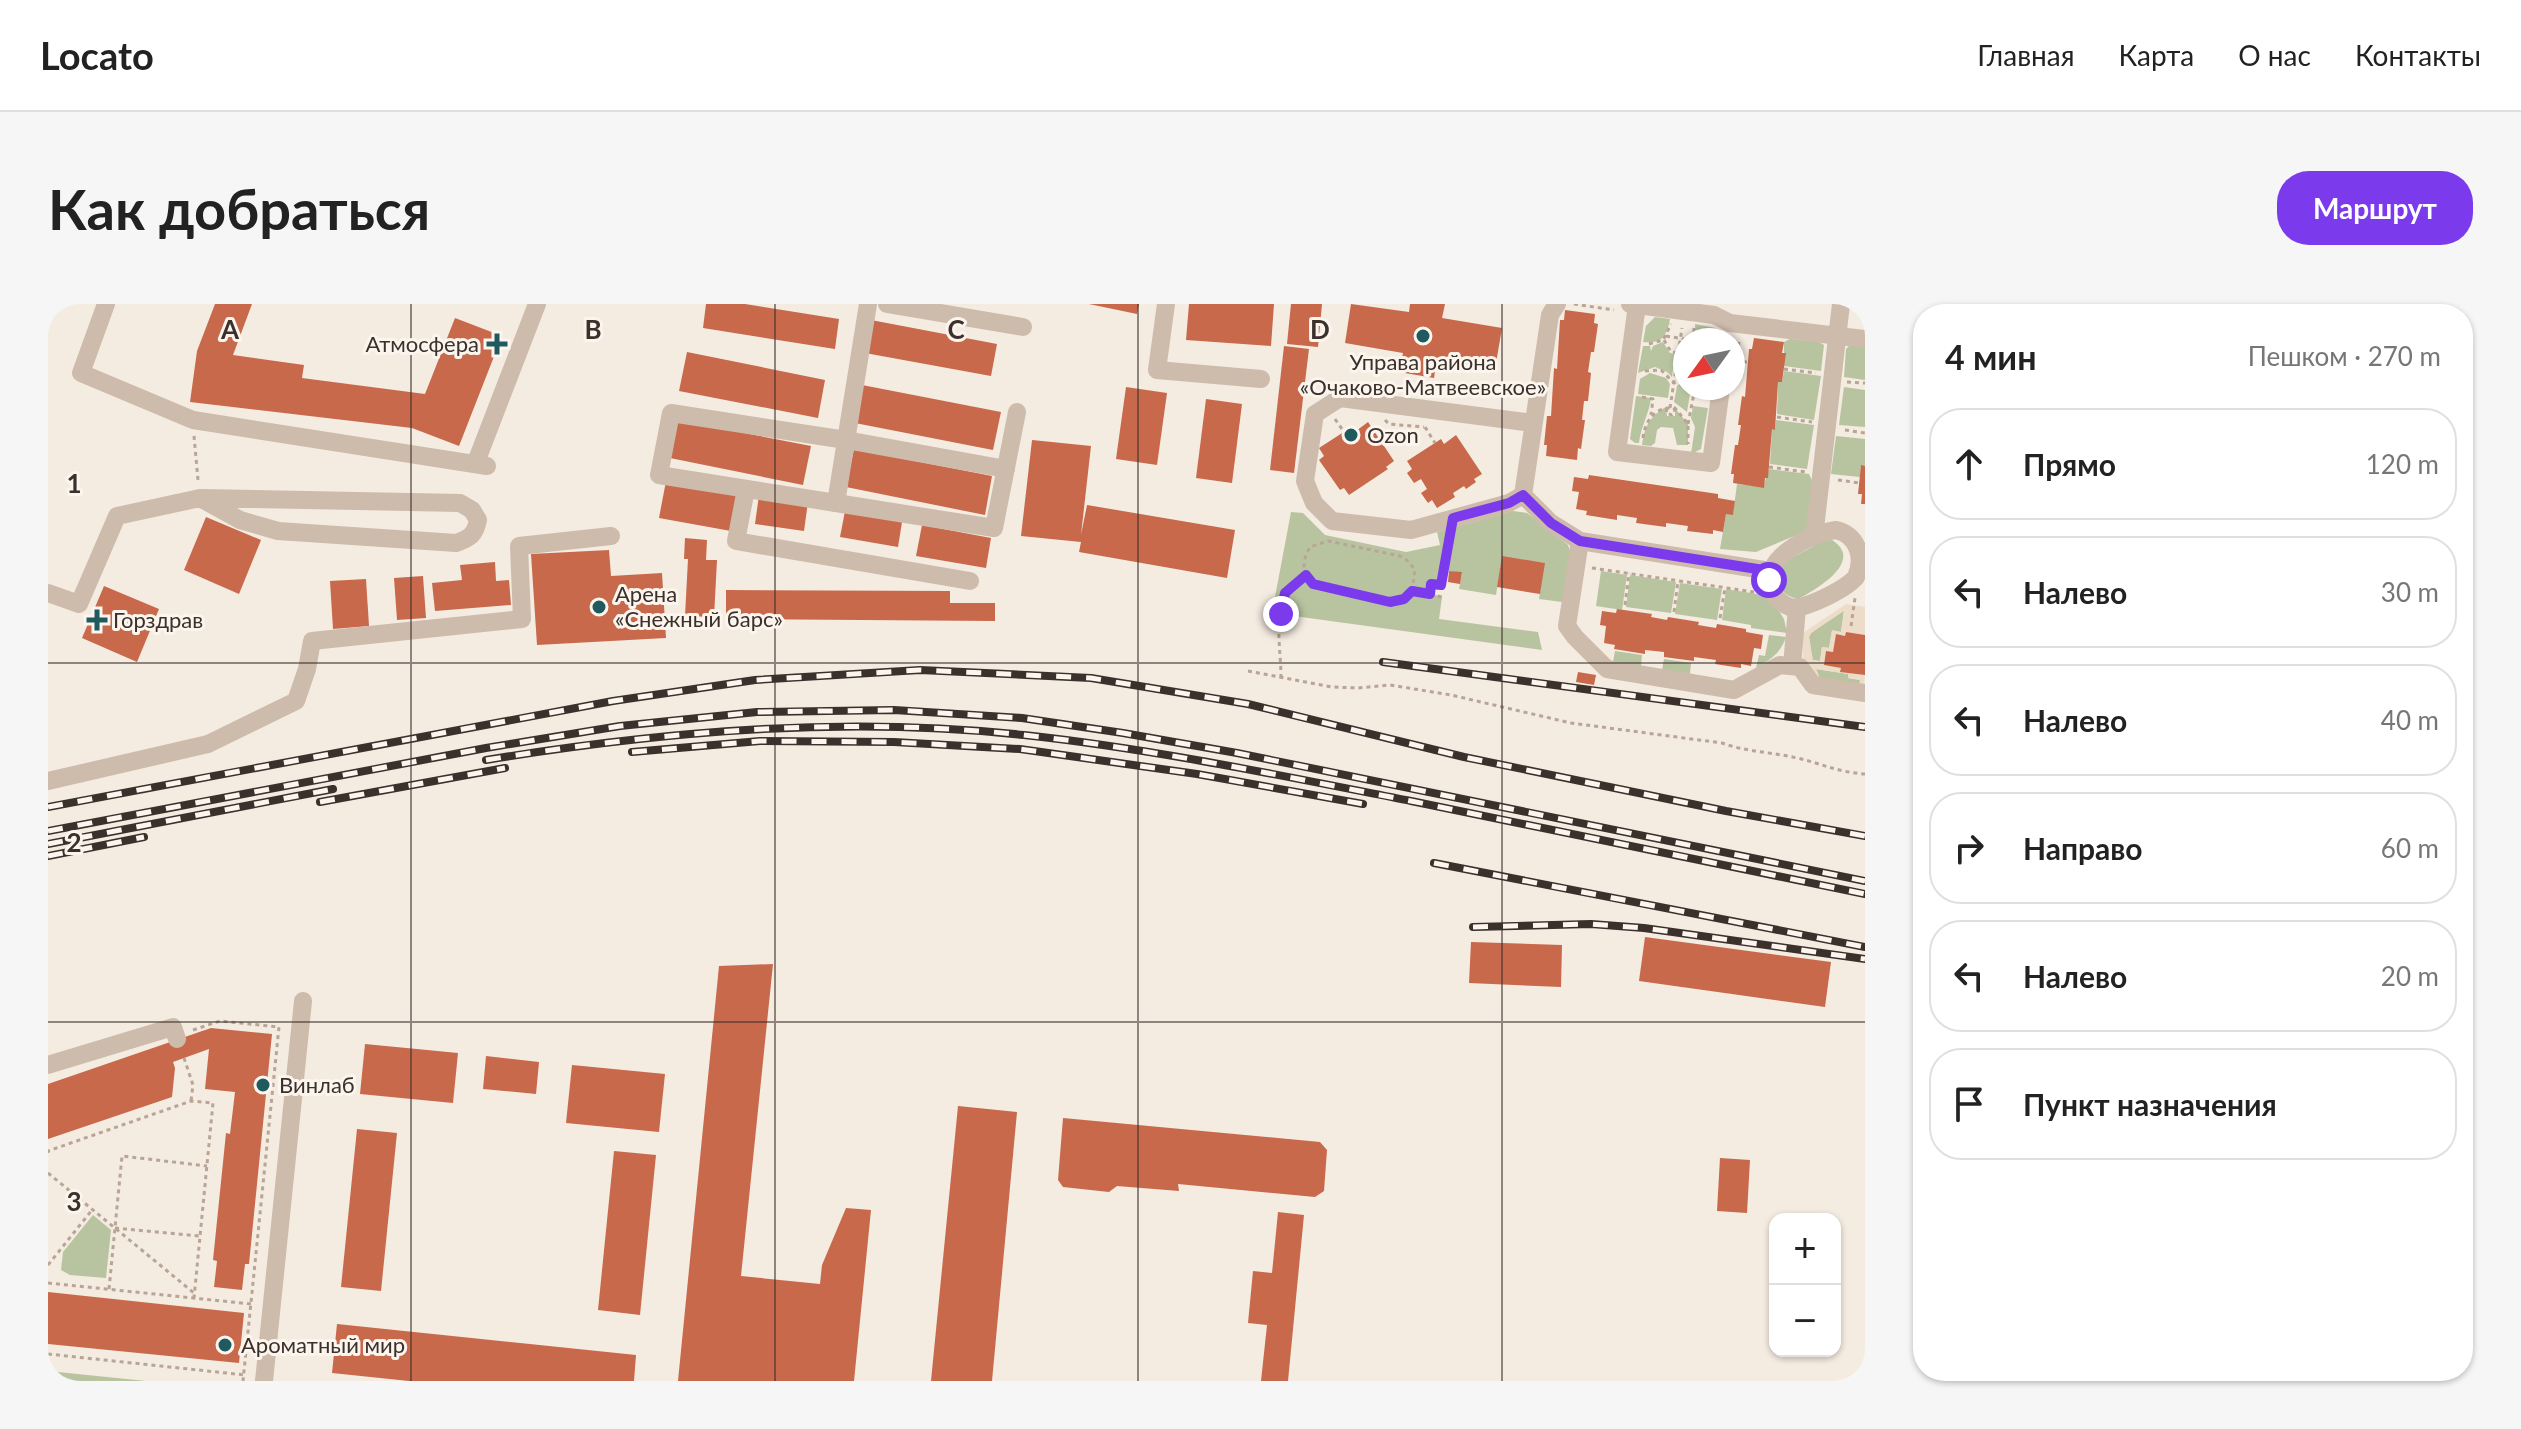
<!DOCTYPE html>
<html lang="ru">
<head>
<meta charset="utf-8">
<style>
	body { margin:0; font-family:Lato,sans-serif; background:#f6f6f6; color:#222 }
	.controls { position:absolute; right:24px; bottom:24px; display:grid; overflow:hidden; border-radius:16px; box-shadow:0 2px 6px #0004 }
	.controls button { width:72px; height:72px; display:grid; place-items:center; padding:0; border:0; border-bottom:2px solid #e0e0e0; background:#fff; color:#222; font:40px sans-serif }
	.compass { position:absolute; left:1625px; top:24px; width:72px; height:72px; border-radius:50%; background:#fff; box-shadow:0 2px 6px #0004; rotate:237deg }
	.stop { position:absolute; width:24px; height:24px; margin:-18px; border:6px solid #7c3aed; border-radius:50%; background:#fff }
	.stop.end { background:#7c3aed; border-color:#fff; box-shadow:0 2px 8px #0008 }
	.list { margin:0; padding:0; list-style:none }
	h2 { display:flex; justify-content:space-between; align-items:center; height:104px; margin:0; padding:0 32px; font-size:34px }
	h2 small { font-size:26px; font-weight:400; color:#767676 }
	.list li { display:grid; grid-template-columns:52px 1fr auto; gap:24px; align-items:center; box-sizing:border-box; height:112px; margin:0 16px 16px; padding:0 16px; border:2px solid #e0e0e0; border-radius:32px }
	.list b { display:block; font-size:30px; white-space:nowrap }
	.list em { font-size:26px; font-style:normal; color:#767676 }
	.icon { flex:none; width:44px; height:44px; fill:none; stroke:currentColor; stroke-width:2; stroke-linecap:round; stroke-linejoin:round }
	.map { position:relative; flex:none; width:1817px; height:1077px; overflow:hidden; border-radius:32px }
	header { display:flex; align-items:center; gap:48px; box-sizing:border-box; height:112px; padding:0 40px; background:#fff; border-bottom:2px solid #e0e0e0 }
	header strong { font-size:38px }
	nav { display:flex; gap:44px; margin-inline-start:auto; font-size:28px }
	.intro { display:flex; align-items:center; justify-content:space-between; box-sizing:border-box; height:192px; padding:0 48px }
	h1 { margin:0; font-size:56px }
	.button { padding:20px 36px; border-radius:32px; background:#7c3aed; color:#fff; font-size:28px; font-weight:700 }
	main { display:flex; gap:48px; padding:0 48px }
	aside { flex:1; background:#fff; border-radius:32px; box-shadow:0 2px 6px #0004 }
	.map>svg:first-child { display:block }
	.green { fill:#b8c4a0 }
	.plaza { fill:#ecdcc8; fill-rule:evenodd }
	.building { fill:#c8694b }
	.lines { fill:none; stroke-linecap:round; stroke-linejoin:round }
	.path { stroke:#b9a596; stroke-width:3; stroke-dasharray:4 4; stroke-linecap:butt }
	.minor { stroke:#cdbbac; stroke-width:18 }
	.rail-casing { stroke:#3b302b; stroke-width:8 }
	.rail { stroke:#fbf5ee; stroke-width:5; stroke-dasharray:15; stroke-linecap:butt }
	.route { stroke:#7c3aed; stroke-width:10 }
	.grid { fill:none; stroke:#3b302b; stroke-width:2; stroke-opacity:0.55 }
	.poi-dot { fill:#1f5a5e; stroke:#fbf5ee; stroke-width:3 }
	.labels { text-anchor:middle; stroke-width:6; stroke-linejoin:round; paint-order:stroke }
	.poi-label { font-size:22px; fill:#3b302b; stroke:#fbf5ee; text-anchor:start }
	.grid-label { font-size:26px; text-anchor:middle; font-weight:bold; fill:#3b302b; stroke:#fbf5ee; stroke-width:6; stroke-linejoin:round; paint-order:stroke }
</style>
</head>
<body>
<header>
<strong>Locato</strong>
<nav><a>Главная</a><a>Карта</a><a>О нас</a><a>Контакты</a></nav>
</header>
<div class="intro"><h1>Как добраться</h1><a class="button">Маршрут</a></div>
<main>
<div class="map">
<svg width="1817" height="1077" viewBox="0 0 1817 1077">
	<rect width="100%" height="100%" fill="#f4ebe1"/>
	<!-- green -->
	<g class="green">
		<path d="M1607,13L1622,15C1619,32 1614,40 1595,38L1598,22Z"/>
		<path d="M1647,20L1667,24L1669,36H1648Z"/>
		<path d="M1742,35L1771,38L1776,41L1773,67L1736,62V38Z"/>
		<path d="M1615,38L1622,49L1627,50L1624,73L1619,68L1607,63L1590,69L1595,42H1602L1603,47L1605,42Z"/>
		<path d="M1802,41L1817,43V76L1796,73L1798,45Z"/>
		<path d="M1736,67L1773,72L1766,116L1729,110L1730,78H1734Z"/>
		<path d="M1602,69L1618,74L1622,80L1620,94L1590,90L1592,75Z"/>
		<path d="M1637,75V84H1643L1639,108L1626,98L1629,82Z"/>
		<path d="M1796,83L1817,86V123L1791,121Z"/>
		<path d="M1588,92L1603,94C1601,110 1593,122 1591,139H1587L1582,135Z"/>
		<path d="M1645,102L1660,104L1653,145L1643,150L1647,123L1643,114Z"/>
		<path d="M1618,103L1619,112H1627V104L1640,120V141H1629L1625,124L1613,123L1609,126L1607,139L1603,142L1594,141C1597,122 1601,113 1618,103Z"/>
		<path d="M1728,116L1766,121L1759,165L1722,160L1724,125H1727Z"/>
		<path d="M1788,132L1817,135V162H1813L1812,173L1783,170Z"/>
		<path d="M1721,165L1761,170L1766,181L1758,227L1708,248L1672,245L1678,210H1685L1689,180L1715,183Z"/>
		<path d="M1465,207L1479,209L1520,241L1526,257L1522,299L1491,295L1496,259L1454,253L1448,291L1411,285L1414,269L1401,267L1397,263L1393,281L1383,280L1382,289L1394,293L1391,315L1490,328L1494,346L1224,309L1243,208L1255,209L1277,231L1358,248L1392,241L1389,228Z"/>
		<path d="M1784,236C1817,257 1769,285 1750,295C1730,290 1729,280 1731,261L1775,237Z"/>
		<path d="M1553,267L1579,271L1574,306L1548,302Z"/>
		<path d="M1582,271L1628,278L1623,309L1578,303Z"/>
		<path d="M1632,279L1674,285L1669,316L1627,310Z"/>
		<path d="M1678,285L1722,292L1736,315L1739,329L1703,324V321L1674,316Z"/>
		<path d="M1796,306L1793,328L1784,327L1781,344L1774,343L1772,357L1764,356L1761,333L1763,329Z"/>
		<path d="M1721,331L1738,333C1733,349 1722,356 1708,364L1711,351L1717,352Z"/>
		<path d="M1567,347L1594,351L1593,362L1565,358Z"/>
		<path d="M1616,355L1643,359L1642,370L1614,366Z"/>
		<path d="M1768,365L1800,370V374L1812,376L1811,383L1772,375Z"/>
		<path d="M45,911L63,926L58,974L22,971L13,966L15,948Z"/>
		<path d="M0,1067L98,1077H0Z"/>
	</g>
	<!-- plaza -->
	<path class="plaza" d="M1798,300L1817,303V331L1798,328L1797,332L1788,330L1785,348L1778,347L1776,361L1793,364V368L1817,371L1816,383L1769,380L1760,367L1755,353V329ZM1796,307L1793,328L1784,326L1781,344L1774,343L1772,357L1765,356L1761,333L1763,329ZM1768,365L1800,370V374L1812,376L1811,382L1772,375Z"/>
	<!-- building -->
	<g class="building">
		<path d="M167,0H204L185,51L256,61L254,74L377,90L407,14L454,32L411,142L364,124L142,98L149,47Z"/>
		<path d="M658,0H697L791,15L787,45L655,24Z"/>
		<path d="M1041,0H1091L1089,10Z"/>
		<path d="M1141,0H1226L1223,42L1138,36Z"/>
		<path d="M1243,0H1274L1270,43L1239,40Z"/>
		<path d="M1303,0L1361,8L1362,0H1397L1394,14L1454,24L1447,65L1389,55L1386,74L1351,68L1355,49L1297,39Z"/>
		<path d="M1517,6L1547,10L1546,19L1550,20L1546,48H1543L1540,68L1543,69L1540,97H1536L1534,116H1537L1533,145L1530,144L1529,156L1498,152L1499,141H1496L1499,112H1503L1506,64L1509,65L1512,16H1516Z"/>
		<path d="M823,16L949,40L943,72L817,49Z"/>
		<path d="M1706,34L1736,38L1734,49H1738L1734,78H1730L1727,126L1724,125L1720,174H1717L1716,184L1685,179L1686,170H1683L1687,141H1690L1693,121H1690L1694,92L1697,93L1701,45H1704Z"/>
		<path d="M1236,42L1261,45L1246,169L1222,166Z"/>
		<path d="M639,48L777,76L770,114L631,87Z"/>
		<path d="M814,81L953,108L945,146L807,119Z"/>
		<path d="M1078,83L1119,89L1109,161L1068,155Z"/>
		<path d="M1158,95L1194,100L1184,179L1148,174Z"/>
		<path d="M624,115L763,142L755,181L617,153Z"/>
		<path d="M1320,118L1346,157L1338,163L1340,165L1301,191L1296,184L1292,186L1271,156L1276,152L1271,144L1305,122L1308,127Z"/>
		<path d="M1408,131L1434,170L1426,175L1428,178L1418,185L1416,182L1405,189L1407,193L1389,204L1384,196L1380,199L1373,189L1379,185L1373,175L1366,179L1359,169L1364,165L1359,157L1393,135L1396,140Z"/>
		<path d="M984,136L1043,142L1033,231L1039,201L1187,226L1179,274L1031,248L1033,238L973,232Z"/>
		<path d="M806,145L944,172L937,211L798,183Z"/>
		<path d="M1813,161L1817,162V200H1813L1814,190H1810Z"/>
		<path d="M1541,171L1670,190V194L1687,197L1685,211L1678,210L1675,228L1665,226V230L1639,227L1640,222L1618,219V223L1588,219L1589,214L1569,211V216L1538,211L1539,207L1528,205L1531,188L1524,187L1526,173L1540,175Z"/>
		<path d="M618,177L690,191L683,227L611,214Z"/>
		<path d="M711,191L760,198L756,227L707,220Z"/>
		<path d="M798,202L855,212L850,243L792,233Z"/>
		<path d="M158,213L213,236L191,290L136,266Z"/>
		<path d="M874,221L943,234L938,264L868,252Z"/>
		<path d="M637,234L659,236L658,256H669L666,313L637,312L640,255H636Z"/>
		<path d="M561,246L563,272L614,269L618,334L489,341L483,250Z"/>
		<path d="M1454,252L1497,259L1492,290L1449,283Z"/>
		<path d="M447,258L448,277L461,276L463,301L387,307L384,279L414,276L412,261Z"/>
		<path d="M1401,267L1414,268L1412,280L1400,278Z"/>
		<path d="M375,272L378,314L349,316L346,274Z"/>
		<path d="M318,275L321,322L285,325L282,277Z"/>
		<path d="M56,282L111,305L89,358L34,334Z"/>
		<path d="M678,286L902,287V299H947V317L678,315Z"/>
		<path d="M1569,305L1604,310L1603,313L1619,316L1620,313L1651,318L1650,321L1668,324L1669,320L1698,325V328L1715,331L1713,345L1706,344L1703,362L1693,360V364L1667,360L1668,356L1646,353V357L1616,353V348L1597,346V350L1566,345L1567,341L1556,339L1558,322L1552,321L1554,307L1568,309Z"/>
		<path d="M1798,328L1817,331V371L1792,368L1793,364L1776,361L1778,347L1785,348L1788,330L1797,332Z"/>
		<path d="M1530,368L1548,371L1546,381L1528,378Z"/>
		<path d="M1597,633L1783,658L1777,703L1591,677Z"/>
		<path d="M1423,638L1514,641L1513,683L1421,679Z"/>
		<path d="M725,660L693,972L772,980L774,961L798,904L823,906L806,1077H630L671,662Z"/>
		<path d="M163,724L224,730L201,960H197L194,986L166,983L169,957L165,956L178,829L182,830L187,788L157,785L161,745L125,758L127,764L124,793L0,835V780Z"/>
		<path d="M317,740L410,749L405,799L312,790Z"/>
		<path d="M438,752L491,758L488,790L435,785Z"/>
		<path d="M524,761L617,770L611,828L518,819Z"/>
		<path d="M910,802L969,808L944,1077H883Z"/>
		<path d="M1015,814L1272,838L1279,846L1276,887L1267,893L1130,880L1131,887L1069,882L1061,888L1015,883L1010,876Z"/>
		<path d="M309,825L349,829L333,987L293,983Z"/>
		<path d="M566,847L608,851L592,1011L550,1006Z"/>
		<path d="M1672,854L1702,856L1699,909L1669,907Z"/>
		<path d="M1230,908L1256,911L1240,1077H1213L1219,1021L1200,1019L1205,967L1224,969Z"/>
		<path d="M0,988L196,1009L191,1059L0,1040Z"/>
		<path d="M289,1020L588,1051L586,1077H361L284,1069Z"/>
	</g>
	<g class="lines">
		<!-- path -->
		<g class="path">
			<path d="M1526,0L1566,6"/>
			<path d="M1646,24V36"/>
			<path d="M1618,32L1642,36"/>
			<path d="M1616,36L1623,48L1637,49"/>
			<path d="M1601,40L1615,36L1623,20"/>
			<path d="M1688,57L1699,58"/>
			<path d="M1736,65L1768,69"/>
			<path d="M1597,67L1613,66L1626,79L1637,72"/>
			<path d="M1685,73L1691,38"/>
			<path d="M1799,78L1817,79"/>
			<path d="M1594,93L1605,95L1603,111"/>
			<path d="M1619,104L1618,109L1624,111L1627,108L1626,104"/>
			<path d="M1622,104L1634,24"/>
			<path d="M1729,113L1764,118"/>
			<path d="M1287,115L1296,128"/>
			<path d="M1337,116L1341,120L1376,123"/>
			<path d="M1640,120L1647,84"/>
			<path d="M1377,123L1387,139"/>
			<path d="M1797,126L1817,129"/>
			<path d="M146,132L150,176"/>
			<path d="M1595,134C1597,116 1608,102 1627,104L1640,120V140"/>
			<path d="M1721,163L1758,168"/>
			<path d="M1790,176L1812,179"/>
			<path d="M1544,264L1706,288"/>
			<path d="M1364,287L1367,266L1360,257L1352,252L1280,237L1262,243C1255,255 1252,270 1265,280L1342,298L1356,295L1364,287L1382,290L1383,280L1393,281L1402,234"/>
			<path d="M1382,290L1394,293"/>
			<path d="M1577,301L1581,269"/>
			<path d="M1626,308L1630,277"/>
			<path d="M1672,314L1677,284"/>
			<path d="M1803,322L1807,294"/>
			<path d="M1200,367L1284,383L1310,384L1342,381L1403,391L1523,419L1674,439C1698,448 1724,448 1749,454C1775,460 1789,468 1817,470"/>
			<path d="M1233,374C1233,335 1220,296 1258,271"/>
			<path d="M145,726L172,717L231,723L195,1077"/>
			<path d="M136,754L145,781L143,797"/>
			<path d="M0,849V847L143,797L165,799L146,994"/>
			<path d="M0,869L146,989"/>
			<path d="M67,924L151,932"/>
			<path d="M0,961L44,906"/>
			<path d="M0,979L203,1000"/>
			<path d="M61,985L74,852L159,862"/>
			<path d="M0,1050L197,1071"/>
		</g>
		<!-- minor -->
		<g class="minor">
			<path d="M58,0L33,69L145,116L439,162"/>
			<path d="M820,0L788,199L946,224L969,108"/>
			<path d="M839,0L975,23"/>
			<path d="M1118,0L1109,66L1213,75"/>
			<path d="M1509,0L1502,11L1475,191L1503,219L1532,237L1722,267"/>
			<path d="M1582,0L1666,11L1682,19L1817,35"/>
			<path d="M1589,1L1569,148L1663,159L1673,84"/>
			<path d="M430,153L489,0"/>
			<path d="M698,185L688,237L922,277"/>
			<path d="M1475,191L1461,199L1363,226L1284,217L1266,199L1257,177L1267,110L1292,94L1485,119"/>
			<path d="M788,199L611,171L623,109L798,136L958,165"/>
			<path d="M1788,226C1809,231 1817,253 1808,273C1799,284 1756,307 1742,303C1734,300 1727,294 1724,287C1710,255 1763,229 1788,226Z"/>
			<path d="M1766,233L1793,0"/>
			<path d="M1532,237L1519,322L1527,333L1559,365L1686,386L1732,361L1752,363L1765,381L1817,389"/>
			<path d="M0,289L31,300L69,212L152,194L412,199L424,206L430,216C427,231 422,234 408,239L230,227L192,216L152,194"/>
			<path d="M1744,362L1749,304"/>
			<path d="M0,477L160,440L248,397L259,365L264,337L474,315L471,242L563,232"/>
			<path d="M0,761L125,723L129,735"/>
			<path d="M216,1077L255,697"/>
		</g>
		<!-- rail casing -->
		<g class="rail-casing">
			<g id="rail">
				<path d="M1335,358L1817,423"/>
				<path d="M584,448L712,437L846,438L972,445L1149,470L1315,500"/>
				<path d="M438,456C615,427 797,412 976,431C1106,445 1235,472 1363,497C1515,528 1666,559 1817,590"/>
				<path d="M272,498L457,464"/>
				<path d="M0,503L565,397L707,376L872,366L1043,374L1200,400L1416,453L1678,507L1817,532"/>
				<path d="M0,527L438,444L572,422L709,408L846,406L974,414L1075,429L1189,449L1817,577"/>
				<path d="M0,540L285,485"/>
				<path d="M0,552L96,533"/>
				<path d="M1386,559L1817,643"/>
				<path d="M1425,623L1543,620L1596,624L1817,655"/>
			</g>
		</g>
		<!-- rail -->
		<use href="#rail" class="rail"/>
	</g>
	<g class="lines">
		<!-- route -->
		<path class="route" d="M1233,310L1237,289L1258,271L1265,280L1342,298L1356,295L1364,287L1382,290L1383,280L1393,281L1405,214L1461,199L1475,191L1503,219L1532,237L1722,267L1721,276"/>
	</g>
	<!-- grid -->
	<path class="grid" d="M363,0V1077M727,0V1077M1090,0V1077M1454,0V1077M0,359H1817M0,718H1817"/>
	<!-- markers -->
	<g class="poi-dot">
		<circle cx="1375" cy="32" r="8"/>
		<path d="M445 28h8v8h8v8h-8v8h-8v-8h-8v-8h8z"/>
		<circle cx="1303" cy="131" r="8"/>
		<circle cx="551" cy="303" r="8"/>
		<path d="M45 304h8v8h8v8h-8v8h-8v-8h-8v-8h8z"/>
		<circle cx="215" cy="781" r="8"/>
		<circle cx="177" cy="1041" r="8"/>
	</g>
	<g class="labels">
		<!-- poi labels -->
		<g class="poi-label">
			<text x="431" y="48" text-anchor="end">Атмосфера</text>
			<text x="1375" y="66" text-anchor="middle">Управа района<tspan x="1375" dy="25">«Очаково-Матвеевское»</tspan></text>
			<text x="1319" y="139">Ozon</text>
			<text x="567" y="298">Арена<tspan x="567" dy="25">«Снежный барс»</tspan></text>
			<text x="65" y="324">Горздрав</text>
			<text x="231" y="789">Винлаб</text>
			<text x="193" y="1049">Ароматный мир</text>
		</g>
	</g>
	<g class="grid-label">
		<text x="182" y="35">A</text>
		<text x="545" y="35">B</text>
		<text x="908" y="35">C</text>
		<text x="1272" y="35">D</text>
		<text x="26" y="189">1</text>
		<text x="26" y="548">2</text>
		<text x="26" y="907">3</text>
	</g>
</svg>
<div class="controls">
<button>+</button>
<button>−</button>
</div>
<svg class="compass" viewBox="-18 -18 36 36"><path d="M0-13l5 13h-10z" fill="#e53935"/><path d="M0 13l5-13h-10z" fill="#767676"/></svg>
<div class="stop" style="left:1721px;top:276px"></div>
<div class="stop end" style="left:1233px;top:310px"></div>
</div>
<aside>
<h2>4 мин<small>Пешком · 270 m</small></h2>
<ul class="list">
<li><svg class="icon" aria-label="ahead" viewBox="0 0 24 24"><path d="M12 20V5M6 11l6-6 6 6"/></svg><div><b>Прямо</b></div><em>120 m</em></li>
<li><svg class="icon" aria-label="left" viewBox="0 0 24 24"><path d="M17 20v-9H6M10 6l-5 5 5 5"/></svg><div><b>Налево</b></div><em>30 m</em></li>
<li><svg class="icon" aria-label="left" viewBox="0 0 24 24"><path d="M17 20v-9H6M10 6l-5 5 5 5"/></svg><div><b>Налево</b></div><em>40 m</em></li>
<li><svg class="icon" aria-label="right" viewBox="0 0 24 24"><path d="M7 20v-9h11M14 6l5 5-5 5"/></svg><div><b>Направо</b></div><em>60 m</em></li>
<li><svg class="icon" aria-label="left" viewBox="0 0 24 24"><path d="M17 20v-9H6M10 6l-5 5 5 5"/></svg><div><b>Налево</b></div><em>20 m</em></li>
<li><svg class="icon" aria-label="arrive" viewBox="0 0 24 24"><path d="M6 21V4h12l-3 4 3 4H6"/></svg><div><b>Пункт назначения</b></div></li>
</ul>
</aside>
</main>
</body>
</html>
